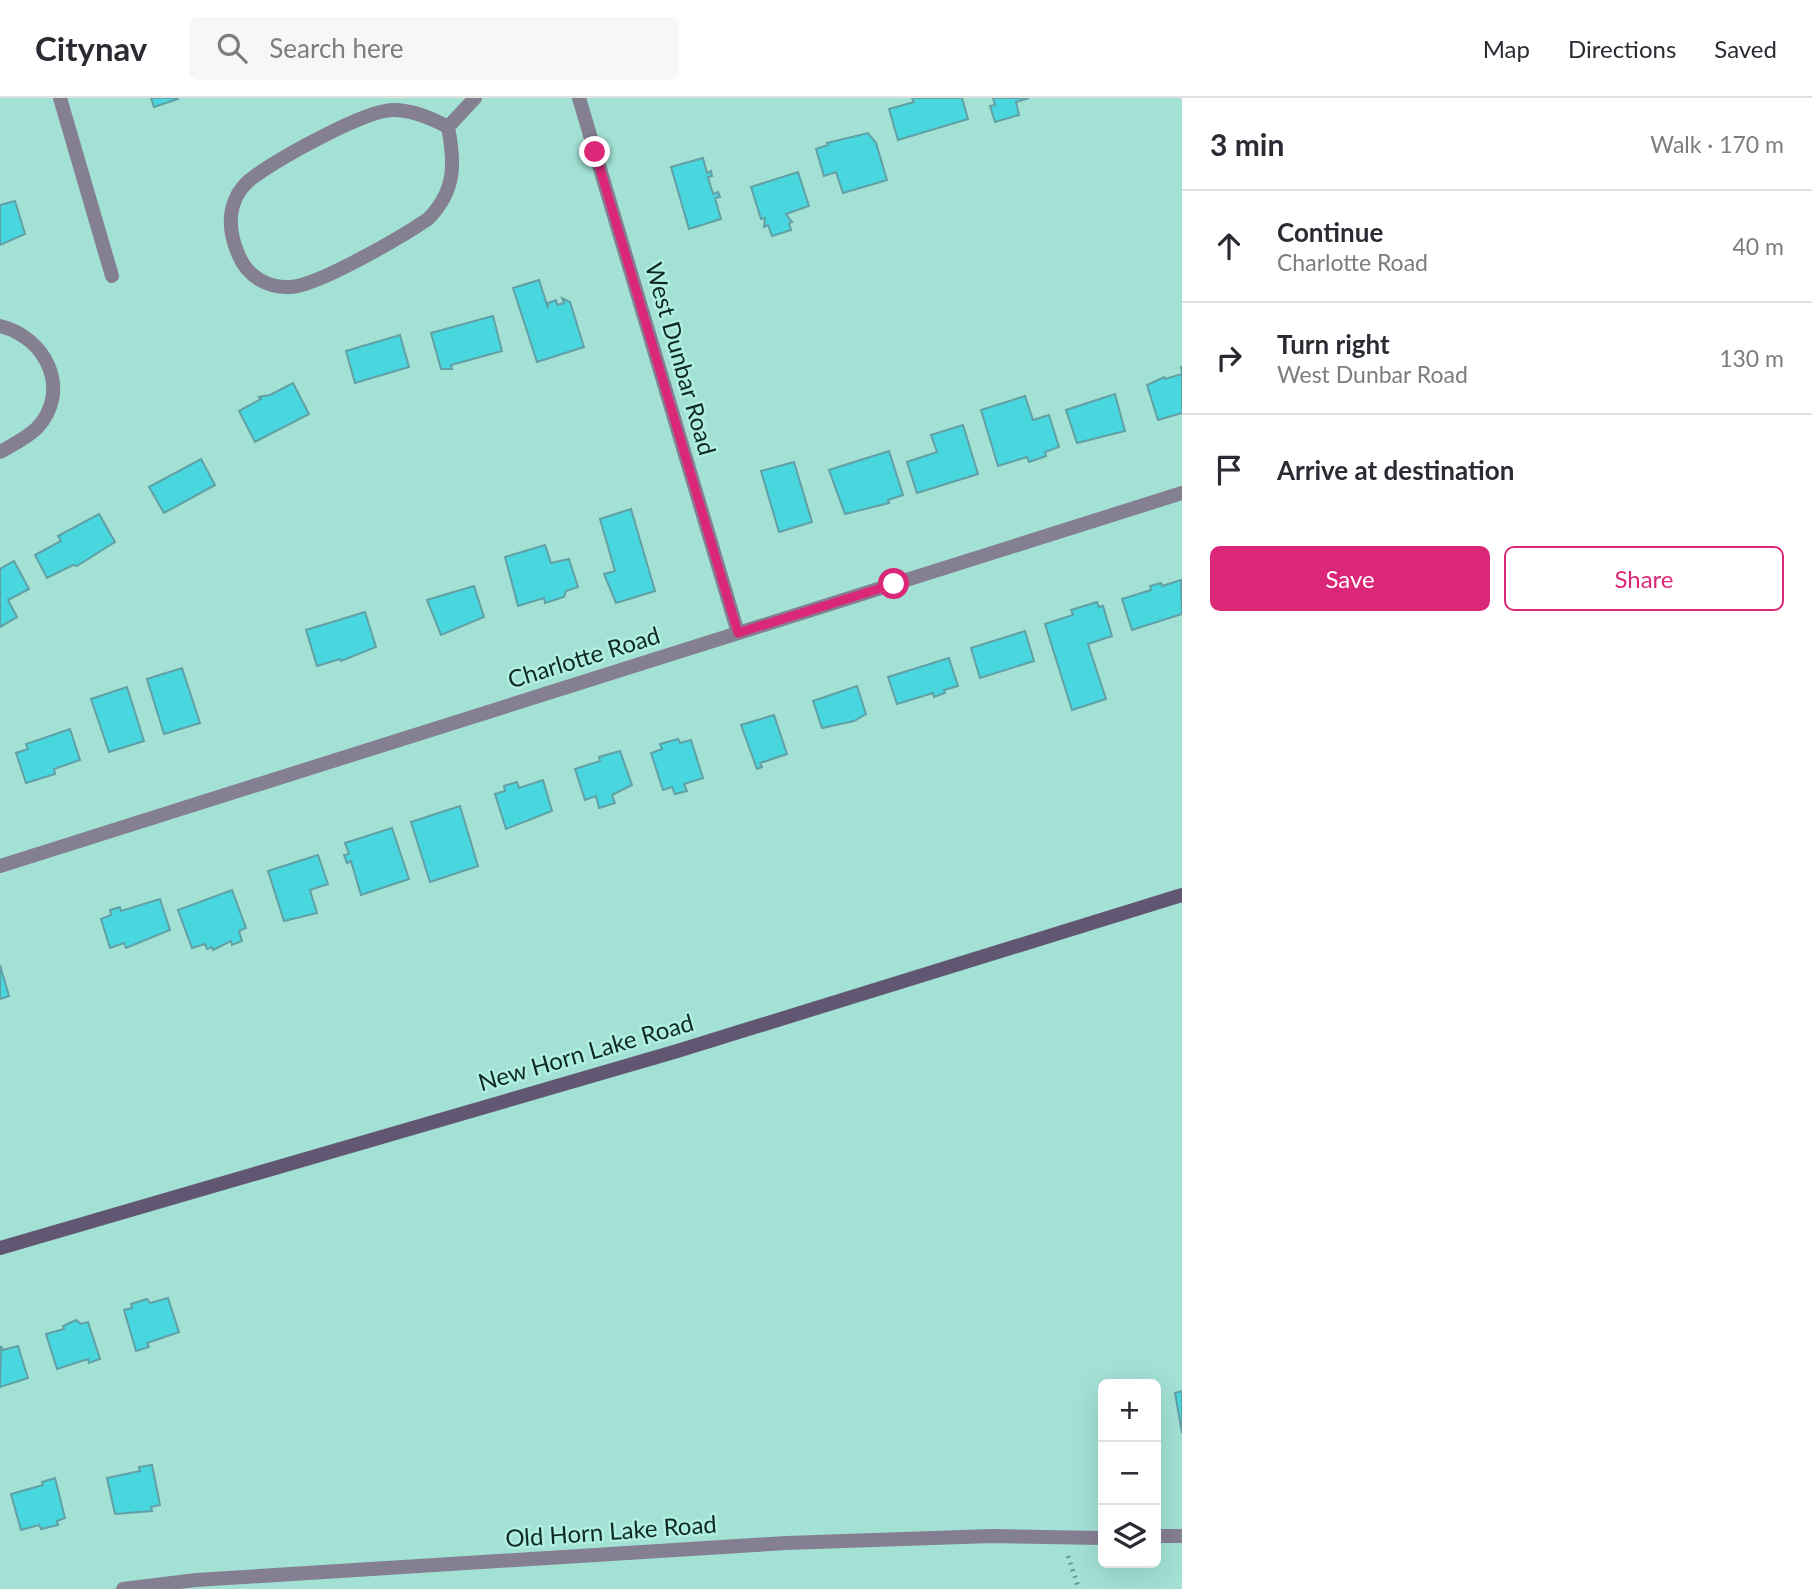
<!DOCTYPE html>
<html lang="en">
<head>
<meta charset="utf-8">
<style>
	body { margin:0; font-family:Lato,sans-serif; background:#f7f7f7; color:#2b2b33 }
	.controls { position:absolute; right:21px; bottom:21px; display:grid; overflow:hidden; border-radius:10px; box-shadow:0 7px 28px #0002 }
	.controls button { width:63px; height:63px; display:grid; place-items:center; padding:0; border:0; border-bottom:2px solid #e1e1e2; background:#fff; color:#2b2b33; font:35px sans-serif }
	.stop { position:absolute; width:21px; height:21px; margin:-16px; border:5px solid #db2777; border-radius:50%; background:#fff }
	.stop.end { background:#db2777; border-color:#fff; box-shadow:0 2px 7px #0008 }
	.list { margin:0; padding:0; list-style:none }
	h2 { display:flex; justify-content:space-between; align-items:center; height:91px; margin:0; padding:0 28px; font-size:30px }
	h2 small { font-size:23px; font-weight:400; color:#7c7c81 }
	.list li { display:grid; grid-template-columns:46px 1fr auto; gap:21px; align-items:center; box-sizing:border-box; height:112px; padding:0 28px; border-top:2px solid #e1e1e2 }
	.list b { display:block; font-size:26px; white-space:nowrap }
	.list p { margin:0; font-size:23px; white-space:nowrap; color:#7c7c81 }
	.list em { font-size:23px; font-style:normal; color:#7c7c81 }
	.actions { display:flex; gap:14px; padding:21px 28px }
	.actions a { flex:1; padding:16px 0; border:2px solid #db2777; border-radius:10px; text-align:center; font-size:24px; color:#db2777 }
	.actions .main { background:#db2777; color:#fff }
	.icon { flex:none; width:38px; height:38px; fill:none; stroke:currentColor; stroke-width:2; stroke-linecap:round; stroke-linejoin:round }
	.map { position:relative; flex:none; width:1182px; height:1491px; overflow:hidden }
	header { display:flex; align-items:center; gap:42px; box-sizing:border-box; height:98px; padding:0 35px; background:#fff; border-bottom:2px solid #e1e1e2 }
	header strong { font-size:33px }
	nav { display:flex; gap:38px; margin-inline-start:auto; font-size:24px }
	.search { width:490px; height:63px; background:#f7f7f7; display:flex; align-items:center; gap:18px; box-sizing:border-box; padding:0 24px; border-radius:10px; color:#7c7c81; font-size:26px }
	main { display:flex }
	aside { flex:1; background:#fff }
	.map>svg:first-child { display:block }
	.building { fill:#48d6df; stroke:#61a0a5; stroke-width:2 }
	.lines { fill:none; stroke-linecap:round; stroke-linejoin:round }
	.path { stroke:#68988f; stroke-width:4.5; stroke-dasharray:2 5; stroke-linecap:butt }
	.street { stroke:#857f92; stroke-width:14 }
	.secondary { stroke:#615772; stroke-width:14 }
	.route { stroke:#db2777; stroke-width:9 }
	.labels { text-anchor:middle; stroke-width:5; stroke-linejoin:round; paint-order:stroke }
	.street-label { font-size:24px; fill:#0f2925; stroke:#b0efe2 }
</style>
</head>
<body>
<header>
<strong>Citynav</strong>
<div class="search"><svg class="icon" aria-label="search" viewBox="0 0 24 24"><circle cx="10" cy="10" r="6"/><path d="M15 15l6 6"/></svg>Search here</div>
<nav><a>Map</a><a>Directions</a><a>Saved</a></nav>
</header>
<main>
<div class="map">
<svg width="1182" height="1491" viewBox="0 0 1182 1491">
	<rect width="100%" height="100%" fill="#a3e1d5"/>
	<!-- building -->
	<g class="building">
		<path d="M151,0H178V1L154,9Z"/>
		<path d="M912,0H962L968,21L898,42L889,11L914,4Z"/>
		<path d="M993,0H1029L1016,4L1019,17L995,24L990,8L995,7Z"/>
		<path d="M868,35L876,45L887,82L843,95L836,74L824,78L816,51L828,47L827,45Z"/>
		<path d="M703,60L707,75L711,73L712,78L708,79L713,96L718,94L720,99L715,100L721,121L689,131L671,69Z"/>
		<path d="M798,74L809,108L786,116L792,124L789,125L791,132L772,138L768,127L764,129L765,120L761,121L751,89Z"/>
		<path d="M15,103L25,136L0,147V107Z"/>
		<path d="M539,182L548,210V205L556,202L557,207L564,205L562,200L570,204L584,249L537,264L513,190Z"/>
		<path d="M493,218L502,253L451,267L452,271H441L431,235Z"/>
		<path d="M400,237L409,269L355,285L346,253Z"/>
		<path d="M1181,269H1182V315L1158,322L1147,287L1164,279L1165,281L1182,276Z"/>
		<path d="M293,285L309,316L255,344L239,313L261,301L259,299L270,297Z"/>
		<path d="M1115,296L1125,333L1077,345L1066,312Z"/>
		<path d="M1025,298L1033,322L1049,317L1059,349L1045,354L1046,358L1029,364L1027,359L998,368L981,312Z"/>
		<path d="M963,327L978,376L917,395L907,364L937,354L931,337Z"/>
		<path d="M889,353L903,397L888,402L889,405L845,416L829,372Z"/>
		<path d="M201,361L215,387L164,415L149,389Z"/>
		<path d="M794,364L812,424L779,434L761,373Z"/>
		<path d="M631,411L655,493L616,505L604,476L615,473L600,421Z"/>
		<path d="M99,416L115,444L77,468L73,467L47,480L35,457L61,443L58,438Z"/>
		<path d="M545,447L551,465L569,461L578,489L566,493L564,499L545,505L544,500L518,508L505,459Z"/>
		<path d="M14,463L29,491L8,502L17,519L0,529V471Z"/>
		<path d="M1181,482L1182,516L1132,532L1122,501L1151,492L1150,488L1161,485L1162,488Z"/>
		<path d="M474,488L484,519L441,537L427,502Z"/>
		<path d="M1097,504L1099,509L1103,508L1112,538L1088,546L1106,601L1072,612L1045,526L1073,517L1071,512Z"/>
		<path d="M365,514L376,549L341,563L340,561L317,568L306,532Z"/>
		<path d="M1025,533L1034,563L980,580L971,550Z"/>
		<path d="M949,560L958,588L944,592L945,595L934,599L933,595L897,606L888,579Z"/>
		<path d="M182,570L200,625L164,636L147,581Z"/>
		<path d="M857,588L866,616L854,623L822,630L813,603Z"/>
		<path d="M127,589L144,643L109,654L91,601Z"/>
		<path d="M774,617L787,656L760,665L762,669L757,671L741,627Z"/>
		<path d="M70,631L80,662L54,671L55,676L26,685L16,655L28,651L26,646Z"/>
		<path d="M678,641L680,645L691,642L703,680L684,686L687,693L675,696L672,689L663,692L651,655L662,651L660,646Z"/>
		<path d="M620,653L632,687L612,697L615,705L599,710L596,698L585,702L575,671L600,663L599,659Z"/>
		<path d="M543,682L552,713L506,731L495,696L505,693L504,688L517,684L519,690Z"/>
		<path d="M460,708L478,768L430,784L411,724Z"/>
		<path d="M392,730L409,781L361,797L351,763L347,765L344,757L349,756L345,745Z"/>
		<path d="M318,757L328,786L310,792L317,815L284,823L268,773Z"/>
		<path d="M232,792L246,830L239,833L242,843L232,847L231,843L213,852L212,849L207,851L205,846L192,850L178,812Z"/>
		<path d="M160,801L170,832L126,850L124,845L110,850L101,821L111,817L110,812L120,809L121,813Z"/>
		<path d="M0,867L9,898L0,901Z"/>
		<path d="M168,1200L179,1234L147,1245L149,1249L136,1253L124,1212L132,1210L131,1206L147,1201L150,1205Z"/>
		<path d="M76,1222L81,1226L88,1224L100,1261L89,1265L88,1261L57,1271L46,1236L64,1231L63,1228Z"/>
		<path d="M1,1248L3,1252L18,1248L28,1280L0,1289Z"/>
		<path d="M1182,1293V1335L1175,1295Z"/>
		<path d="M152,1367L160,1407L151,1409L152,1413L115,1416L107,1380L140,1373L139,1369Z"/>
		<path d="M55,1380L65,1420L57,1423L58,1427L41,1431L39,1427L21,1432L11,1396L43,1387L42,1384Z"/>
	</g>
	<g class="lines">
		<!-- path -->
		<path class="path" d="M1068,1458L1079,1491"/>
		<!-- street -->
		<g class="street">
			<path d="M60,0L112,178"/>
			<path d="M579,0L738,535"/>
			<path d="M448,29C431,20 413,12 393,12C365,12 280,60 255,78C246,84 239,92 235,102C227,121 231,140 239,158C248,179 268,190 290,189C318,188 403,138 428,121C456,93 455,65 448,29L475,0"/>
			<path d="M0,228C46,239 72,292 37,330C27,340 12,347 0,354"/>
			<path d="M0,768L1182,395"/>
			<path d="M1156,1438H1182"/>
			<path d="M123,1491L196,1482L786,1445L992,1438L1103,1440"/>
		</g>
		<!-- secondary -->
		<path class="secondary" d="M0,1150L674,954L1182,797"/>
	</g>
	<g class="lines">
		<!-- route -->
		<path class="route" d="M595,54L738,535L894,486"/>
	</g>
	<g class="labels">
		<!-- street labels -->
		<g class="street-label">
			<text transform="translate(680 261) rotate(74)" y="8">West Dunbar Road</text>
			<text transform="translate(584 560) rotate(-17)" y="8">Charlotte Road</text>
			<text transform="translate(586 955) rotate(-16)" y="8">New Horn Lake Road</text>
			<text transform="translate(611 1434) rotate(-4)" y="8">Old Horn Lake Road</text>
		</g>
	</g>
</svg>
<div class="controls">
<button>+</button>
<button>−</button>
<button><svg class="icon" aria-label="layers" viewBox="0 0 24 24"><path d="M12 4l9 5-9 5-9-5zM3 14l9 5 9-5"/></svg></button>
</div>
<div class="stop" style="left:894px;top:486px"></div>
<div class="stop end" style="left:595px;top:54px"></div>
</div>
<aside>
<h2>3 min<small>Walk · 170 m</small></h2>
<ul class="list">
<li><svg class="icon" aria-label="ahead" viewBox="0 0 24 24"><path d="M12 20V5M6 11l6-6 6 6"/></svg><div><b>Continue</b><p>Charlotte Road</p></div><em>40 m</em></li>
<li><svg class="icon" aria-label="right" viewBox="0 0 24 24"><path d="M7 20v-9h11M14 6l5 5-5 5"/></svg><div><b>Turn right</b><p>West Dunbar Road</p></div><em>130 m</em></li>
<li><svg class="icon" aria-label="arrive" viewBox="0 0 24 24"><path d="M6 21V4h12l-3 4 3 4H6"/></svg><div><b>Arrive at destination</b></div></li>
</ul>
<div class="actions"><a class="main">Save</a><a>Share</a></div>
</aside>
</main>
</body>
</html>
